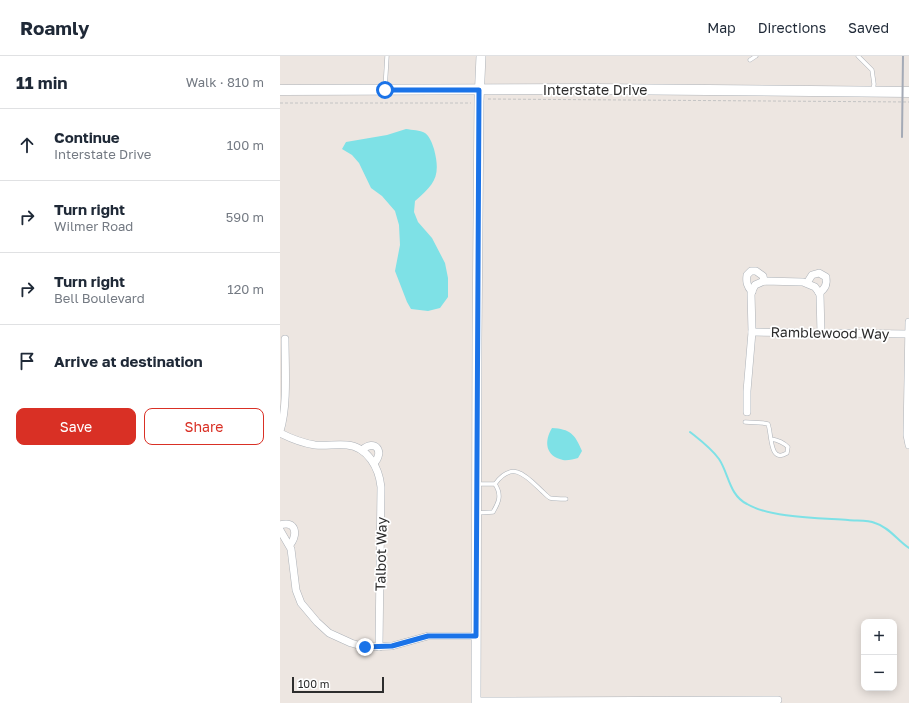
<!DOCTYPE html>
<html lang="en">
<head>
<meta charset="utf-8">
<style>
	body { margin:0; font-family:"Golos Text",sans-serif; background:#f2f2f3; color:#1f2937 }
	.controls { position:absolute; right:12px; bottom:12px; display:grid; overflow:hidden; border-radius:8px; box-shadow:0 2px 10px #0003 }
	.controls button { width:36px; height:36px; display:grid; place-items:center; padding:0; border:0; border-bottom:1px solid #e0e1e3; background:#fff; color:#1f2937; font:20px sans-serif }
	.scale { position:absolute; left:12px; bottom:10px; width:92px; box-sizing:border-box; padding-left:4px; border:2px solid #2d2d2d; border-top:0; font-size:11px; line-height:14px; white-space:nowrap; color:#2d2d2d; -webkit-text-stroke:3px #fff; paint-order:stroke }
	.stop { position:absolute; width:12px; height:12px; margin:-9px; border:3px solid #1a73e8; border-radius:50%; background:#fff }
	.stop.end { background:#1a73e8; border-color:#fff; box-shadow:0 1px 4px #0008 }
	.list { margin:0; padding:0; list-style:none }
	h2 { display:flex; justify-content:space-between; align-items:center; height:52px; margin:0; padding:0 16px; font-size:17px }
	h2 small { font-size:13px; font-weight:400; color:#747a83 }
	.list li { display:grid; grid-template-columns:26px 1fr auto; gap:12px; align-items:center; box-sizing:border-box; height:72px; padding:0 16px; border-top:1px solid #e0e1e3 }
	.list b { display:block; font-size:15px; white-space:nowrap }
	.list p { margin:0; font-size:13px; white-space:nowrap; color:#747a83 }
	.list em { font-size:13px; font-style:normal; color:#747a83 }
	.actions { display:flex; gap:8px; padding:12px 16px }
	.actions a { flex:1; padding:9px 0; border:1px solid #d93025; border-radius:8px; text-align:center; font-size:14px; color:#d93025 }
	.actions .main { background:#d93025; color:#fff }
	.icon { flex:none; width:22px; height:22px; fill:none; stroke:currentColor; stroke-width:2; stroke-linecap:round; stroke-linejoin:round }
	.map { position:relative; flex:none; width:629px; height:647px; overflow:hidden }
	header { display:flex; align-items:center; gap:24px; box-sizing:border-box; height:56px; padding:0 20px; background:#fff; border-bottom:1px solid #e0e1e3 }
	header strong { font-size:19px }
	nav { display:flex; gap:22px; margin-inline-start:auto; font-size:14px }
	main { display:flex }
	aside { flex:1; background:#fff }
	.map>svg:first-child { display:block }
	.water { fill:#7ee1e6 }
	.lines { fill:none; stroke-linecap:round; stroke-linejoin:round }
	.stream { stroke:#7ee1e6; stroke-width:2 }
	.service-casing { stroke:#adb2b8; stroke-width:4.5 }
	.minor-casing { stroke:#adb2b8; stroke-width:8 }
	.tertiary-casing { stroke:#adb2b8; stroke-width:10 }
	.secondary-casing { stroke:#adb2b8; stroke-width:11 }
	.path { stroke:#c4c4c4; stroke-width:1; stroke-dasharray:3 2; stroke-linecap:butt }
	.service { stroke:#fff; stroke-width:3.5 }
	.minor { stroke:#fff; stroke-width:7 }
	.tertiary { stroke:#fff; stroke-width:9 }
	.secondary { stroke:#fff; stroke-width:10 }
	.rail { stroke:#a4aab6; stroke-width:2 }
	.route { stroke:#1a73e8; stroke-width:5 }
	.labels { text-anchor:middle; stroke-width:3.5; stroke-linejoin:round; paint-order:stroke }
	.street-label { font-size:14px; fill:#2d2d2d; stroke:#fff }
</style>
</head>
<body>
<header>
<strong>Roamly</strong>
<nav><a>Map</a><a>Directions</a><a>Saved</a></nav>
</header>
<main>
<aside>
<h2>11 min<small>Walk · 810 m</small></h2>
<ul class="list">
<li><svg class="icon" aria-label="ahead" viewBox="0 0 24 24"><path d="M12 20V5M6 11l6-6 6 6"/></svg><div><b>Continue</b><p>Interstate Drive</p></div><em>100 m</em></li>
<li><svg class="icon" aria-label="right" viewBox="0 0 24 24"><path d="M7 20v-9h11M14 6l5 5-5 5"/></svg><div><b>Turn right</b><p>Wilmer Road</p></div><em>590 m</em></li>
<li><svg class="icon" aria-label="right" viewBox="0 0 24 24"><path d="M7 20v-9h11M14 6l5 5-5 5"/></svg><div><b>Turn right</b><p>Bell Boulevard</p></div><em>120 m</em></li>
<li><svg class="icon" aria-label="arrive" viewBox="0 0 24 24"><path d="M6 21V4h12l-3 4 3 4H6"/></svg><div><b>Arrive at destination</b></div></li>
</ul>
<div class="actions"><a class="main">Save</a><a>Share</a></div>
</aside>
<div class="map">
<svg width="629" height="647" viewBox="0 0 629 647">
	<rect width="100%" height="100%" fill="#ede6e1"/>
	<!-- water -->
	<g class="water">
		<path d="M126,73C132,74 140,74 145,77C150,81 152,87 154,93C161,120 155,128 135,145L134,156L138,166L152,182L165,207L168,222V241L160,252L148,255L131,253L127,246L115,215L120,189L119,169L115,155L102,140L91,132L79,107L72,99L62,93L66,86L107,79Z"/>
		<path d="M272,372C290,373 295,378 302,395L298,402C294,403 287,405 283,404C265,400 264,385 272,372Z"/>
	</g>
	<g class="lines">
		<!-- stream -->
		<path class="stream" d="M410,376C420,384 431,392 439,403C449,418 449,439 467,448C490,462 541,462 568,464C576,465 588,464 595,467C609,471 618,485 629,492"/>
		<!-- service casing -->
		<g class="service-casing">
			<g id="service">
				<path d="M578,0L592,14L594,28L593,35"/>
				<path d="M470,4L476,0"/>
				<path d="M105,33L107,0"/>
				<path d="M465,366L483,367L488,368C492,378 489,408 507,397L508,391C503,386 497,384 491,383"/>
				<path d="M198,428H215C233,403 247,421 263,436C265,438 268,441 270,442C275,443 281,443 286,443"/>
				<path d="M197,457L213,456C219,446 222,439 215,428"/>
			</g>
		</g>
		<!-- minor casing -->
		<g class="minor-casing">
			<g id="minor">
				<path d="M527,227L532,219L539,217L546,221C547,228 546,232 539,237"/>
				<path d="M472,236C467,230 466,226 467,219L471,215H476L483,220L484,225"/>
				<path d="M629,266L627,379L629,389"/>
				<path d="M472,276L629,278"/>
				<path d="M467,356V335L472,276L471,237L475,229L484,225L523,226L535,231L540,238L541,278"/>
				<path d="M0,375C8,350 5,310 5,283"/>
				<path d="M0,377C12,383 22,387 35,389C46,390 56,388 67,389C88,391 99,412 101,431L99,591"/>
				<path d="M82,394C95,382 105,396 94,407"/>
				<path d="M0,469C16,464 18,478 10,489"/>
				<path d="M0,474L11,493L16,534L21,547L37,566L49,577L71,587L85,591L112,590L148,580H196"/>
				<path d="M196,645L498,644"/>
			</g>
		</g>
		<!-- tertiary casing -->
		<g class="tertiary-casing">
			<path id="tertiary" d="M196,647L197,284L199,45L201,0"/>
		</g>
		<!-- secondary casing -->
		<g class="secondary-casing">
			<path id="secondary" d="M0,34L314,33L629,36"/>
		</g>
		<!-- path -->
		<g class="path">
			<path d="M208,43L629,46"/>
			<path d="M0,47H191"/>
		</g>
		<!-- service -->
		<use href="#service" class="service"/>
		<!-- minor -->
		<use href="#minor" class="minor"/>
		<!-- tertiary -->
		<use href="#tertiary" class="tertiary"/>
		<!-- secondary -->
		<use href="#secondary" class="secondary"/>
		<!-- rail -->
		<path class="rail" d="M622,81L623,0"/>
	</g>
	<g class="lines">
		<!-- route -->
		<path class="route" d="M85,591L112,590L148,580H196L199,34H105"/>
	</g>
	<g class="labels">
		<!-- street labels -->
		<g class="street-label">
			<text x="315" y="39">Interstate Drive</text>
			<text transform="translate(550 277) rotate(1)" y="5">Ramblewood Way</text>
			<text transform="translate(101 498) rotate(-89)" y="5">Talbot Way</text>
		</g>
	</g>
</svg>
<div class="controls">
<button>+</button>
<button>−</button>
</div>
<div class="scale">100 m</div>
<div class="stop" style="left:105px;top:34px"></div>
<div class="stop end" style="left:85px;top:591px"></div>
</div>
</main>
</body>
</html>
